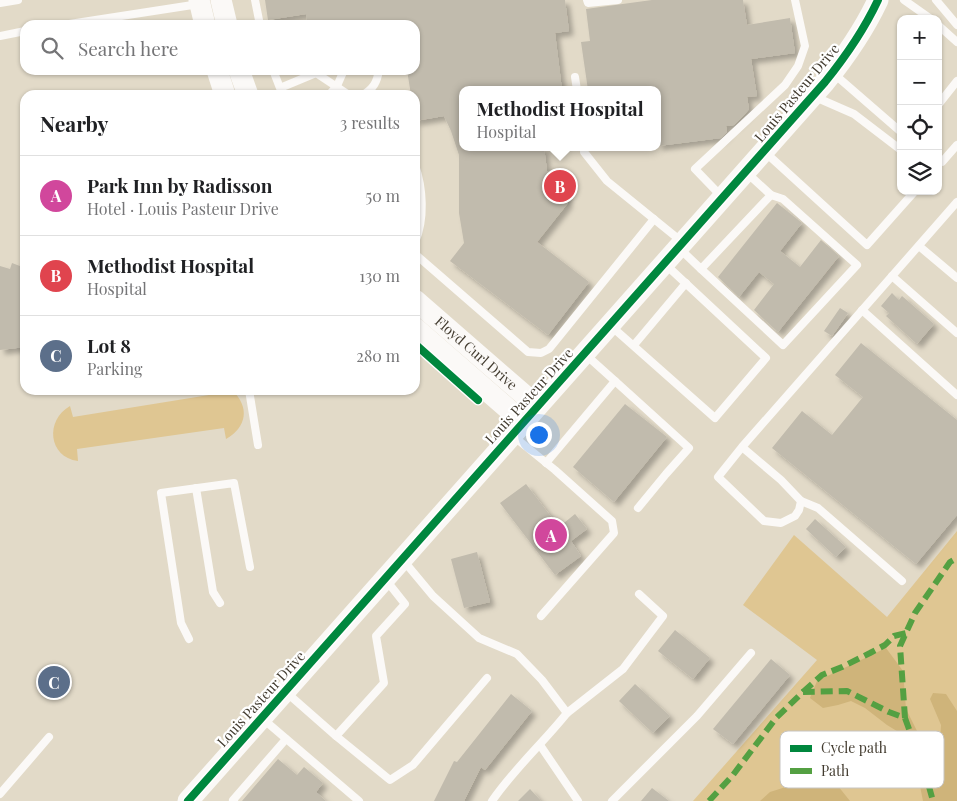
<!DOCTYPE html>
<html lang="en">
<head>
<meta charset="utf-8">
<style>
	body { margin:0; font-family:"Playfair Display",serif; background:#f6f6f6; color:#202124 }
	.controls { position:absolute; right:15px; top:15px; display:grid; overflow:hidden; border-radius:10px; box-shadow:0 1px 4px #0004 }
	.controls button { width:45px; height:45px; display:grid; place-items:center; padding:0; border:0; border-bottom:1px solid #e0e0e0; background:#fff; color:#202124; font:25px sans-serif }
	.you { position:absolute; left:538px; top:434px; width:18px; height:18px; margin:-12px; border:4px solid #fff; border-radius:50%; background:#1a73e8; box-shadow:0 0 0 8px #1a73e833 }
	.badge { display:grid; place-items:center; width:32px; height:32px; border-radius:50%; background:#d93025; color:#fff; font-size:16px; font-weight:700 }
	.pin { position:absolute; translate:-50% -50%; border:2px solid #fff; box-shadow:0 1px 5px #0006 }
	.popup { position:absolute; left:459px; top:86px; width:202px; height:65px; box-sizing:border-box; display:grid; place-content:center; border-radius:10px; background:#fff; filter:drop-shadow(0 1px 4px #0005); font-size:16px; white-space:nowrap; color:#757577 }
	.popup b { font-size:19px; color:#202124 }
	.popup::after { content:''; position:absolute; left:50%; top:100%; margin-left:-10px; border:10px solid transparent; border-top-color:#fff }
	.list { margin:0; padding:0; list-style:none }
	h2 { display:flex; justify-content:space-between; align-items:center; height:65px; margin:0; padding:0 20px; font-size:21px }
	h2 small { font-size:16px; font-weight:400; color:#757577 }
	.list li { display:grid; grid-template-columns:32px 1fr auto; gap:15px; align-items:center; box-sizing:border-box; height:80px; padding:0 20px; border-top:1px solid #e0e0e0 }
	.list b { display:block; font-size:19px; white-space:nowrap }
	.list p { margin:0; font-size:16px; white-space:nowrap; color:#757577 }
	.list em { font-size:16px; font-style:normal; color:#757577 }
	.icon { flex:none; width:28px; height:28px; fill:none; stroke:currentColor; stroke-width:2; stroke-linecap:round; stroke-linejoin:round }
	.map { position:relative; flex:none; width:957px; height:801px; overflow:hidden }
	.search { position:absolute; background:#fff; box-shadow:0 1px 4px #0004; left:20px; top:20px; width:400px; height:55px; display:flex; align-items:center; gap:12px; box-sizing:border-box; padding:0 18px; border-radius:15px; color:#757577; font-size:19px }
	.panel { position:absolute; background:#fff; box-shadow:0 1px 4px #0004; left:20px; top:90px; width:400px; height:305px; border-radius:15px }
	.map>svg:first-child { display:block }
	.green { fill:#dfc692 }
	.forest { fill:#cfb47a }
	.building { fill:#c1bbad; filter:url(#shadow) }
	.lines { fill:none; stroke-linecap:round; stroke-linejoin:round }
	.lane { stroke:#fbf9f7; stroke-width:8 }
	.secondary { stroke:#fbf9f7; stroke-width:21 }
	.quiet { stroke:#54a042; stroke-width:6; stroke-dasharray:12 6; stroke-linecap:butt }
	.cycleway-casing { stroke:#fff; stroke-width:11 }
	.cycleway { stroke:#00873e; stroke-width:8 }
	.labels { text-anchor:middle; stroke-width:4.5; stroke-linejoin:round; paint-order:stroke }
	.street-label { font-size:14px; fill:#423b2f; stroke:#fff }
	.key { fill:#fff; stroke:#c6c4c1; stroke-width:1 }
	.key-label { font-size:14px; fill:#423b2f }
</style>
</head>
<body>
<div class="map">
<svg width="957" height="801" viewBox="0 0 957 801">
	<defs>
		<filter id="shadow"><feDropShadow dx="4.5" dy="4.5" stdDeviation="2.5" flood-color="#0004"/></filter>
	</defs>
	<rect width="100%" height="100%" fill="#e2dac8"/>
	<!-- green -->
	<g class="green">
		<path d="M209,390H232C250,407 247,427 226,439L224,428L77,449L78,461C48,457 45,420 70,406L73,417L209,395Z"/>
		<path d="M957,531V801H693L817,660L743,605L794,535L887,617Z"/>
	</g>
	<!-- forest -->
	<g class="forest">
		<path d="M886,648L903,671L906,709L920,737L928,746L940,745L941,725L930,699L933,693L946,694L957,711V801H923L915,761L905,736L887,725L865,708L851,701L838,705L823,708L810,698L817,681Z"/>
		<path d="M805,757L823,762L830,776L850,801H760L770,792L792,785Z"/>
	</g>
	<!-- building -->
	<g class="building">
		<path d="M265,0H565L569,31L555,33L562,90H462V147H544L547,171L564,183L568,203L537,242L589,282L548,335L450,261L464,243L459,213V155L451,131L444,116L415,121V95H411L407,70H415V25H307L306,14L268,20Z"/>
		<path d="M652,0H743L747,25L790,18L795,53L751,59L757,96L747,97L749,109L745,114L734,125L726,126L727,132L721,138L658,146V90H588L581,42L590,41L586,9Z"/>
		<path d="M777,203L802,223L780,251L800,267L821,240L839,256L778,332L754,310L774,284L759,272L739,297L718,277Z"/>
		<path d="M12,263L25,268V347L0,350V266L10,269Z"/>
		<path d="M892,293L899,300L902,296L934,324L917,344L886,316L889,313L881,306Z"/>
		<path d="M840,308L848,313L832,336L824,331Z"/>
		<path d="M861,343L957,420V515L916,564L772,448L802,411L832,435L863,397L835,375Z"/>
		<path d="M625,404L667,437L614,502L573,467Z"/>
		<path d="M526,484L559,527L575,514L587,529L571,541L581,556L555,575L500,503Z"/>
		<path d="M815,519L846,547L836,557L806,529Z"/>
		<path d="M477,552L490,602L464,608L451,559Z"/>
		<path d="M675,630L710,658L693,679L658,651Z"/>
		<path d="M771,659L790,675L733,744L713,729Z"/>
		<path d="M635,684L670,716L653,733L619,701Z"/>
		<path d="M511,694L532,711L485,770L481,767L464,801H434L454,761L457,762Z"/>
		<path d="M278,759L297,775L304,767L323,783L316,792L326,801H242Z"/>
		<path d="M652,788L669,801H641Z"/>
		<path d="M530,789L541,801H518Z"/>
	</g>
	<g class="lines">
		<!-- lane -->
		<g class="lane">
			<path d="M255,0L260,25"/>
			<path d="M587,0L588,3L618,0"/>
			<path d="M904,0L931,19"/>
			<path d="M936,0L957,25"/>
			<path d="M0,3L18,0"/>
			<path d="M300,24V25"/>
			<path d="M63,25L199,4"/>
			<path d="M938,25L957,42"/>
			<path d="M0,36L25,31"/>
			<path d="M273,70L280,88L316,73L349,95"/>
			<path d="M833,73L901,132"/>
			<path d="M575,77L577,90"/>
			<path d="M329,95L337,86L344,70"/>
			<path d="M363,95C374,88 377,82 379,70"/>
			<path d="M815,95L822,100L854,114L901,150"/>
			<path d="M938,105L957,81"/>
			<path d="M584,147V152L607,181L681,241"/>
			<path d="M766,153L867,245L915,191"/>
			<path d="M938,162H942L957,145"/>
			<path d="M415,165C423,188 425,219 415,242"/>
			<path d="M722,197L695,169L785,85L798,66L805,46L795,0"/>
			<path d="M919,246L957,278"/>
			<path d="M680,249L701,269L771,195L747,173"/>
			<path d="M415,254L528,352L541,353L549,349L654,219"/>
			<path d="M701,269L783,345L857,265L783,199L771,195"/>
			<path d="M892,276L957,333"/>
			<path d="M862,310L957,395"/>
			<path d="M611,326L715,418L766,358L665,264"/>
			<path d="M634,345L686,283"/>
			<path d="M615,381L689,448L666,474L638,508"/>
			<path d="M249,390L258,445"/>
			<path d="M513,436L555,470L612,521L614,533L541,616"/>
			<path d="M742,447L781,480L801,501L799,510L795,516L781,523L764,521L718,477L742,447L957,202"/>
			<path d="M546,463L615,381L586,355"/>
			<path d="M196,488L213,592L220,603"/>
			<path d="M801,501L818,508L902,581"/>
			<path d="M403,560L433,596L479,638L517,654L542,680L567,713C543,743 514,769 492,801"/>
			<path d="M189,639L181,623L161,493L234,483L250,567"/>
			<path d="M287,693L336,736L384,683L376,636L405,604L386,580"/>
			<path d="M567,713L623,669L663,616L639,594"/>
			<path d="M263,719L359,801"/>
			<path d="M336,736L390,780L413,765L487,678"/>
			<path d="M540,745L578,801"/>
			<path d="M0,794L49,737"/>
			<path d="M234,801L233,800L286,739"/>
			<path d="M612,801L697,716L751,653"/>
		</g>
		<!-- secondary -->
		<g class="secondary">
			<path d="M199,0L205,25"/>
			<path d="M221,0L227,25"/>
			<path d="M217,70L225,95"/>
			<path d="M239,70L248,95"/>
			<path id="s1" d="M415,300L537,406"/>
			<path d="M415,328L523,422"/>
			<path d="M188,801L825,82C846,56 864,30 878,0"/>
		</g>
		<!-- quiet -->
		<g class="quiet">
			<path d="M803,692L822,675L842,667L870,653L885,645L894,636L906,633"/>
			<path d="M905,718L926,776L933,801"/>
			<path d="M709,801L733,775L776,718L803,692L847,691L889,712L905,718L900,646L915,613L950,562L957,558"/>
		</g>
		<!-- cycleway casing -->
		<g class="cycleway-casing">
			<g id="cycleway">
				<path d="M415,344L478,400"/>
				<path d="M188,801L825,82C846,56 864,30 878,0"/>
			</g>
		</g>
		<!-- cycleway -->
		<use href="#cycleway" class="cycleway"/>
	</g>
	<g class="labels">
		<!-- street labels -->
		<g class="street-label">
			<text transform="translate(797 93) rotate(-50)" y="5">Louis Pasteur Drive</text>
			<text dy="5" stroke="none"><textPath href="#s1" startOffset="81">Floyd Curl Drive</textPath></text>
			<text transform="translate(529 396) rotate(-48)" y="5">Louis Pasteur Drive</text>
			<text transform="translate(261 699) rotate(-48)" y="5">Louis Pasteur Drive</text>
		</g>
	</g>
	<!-- legend -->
	<rect x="780" y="731" width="164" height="57" rx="8" class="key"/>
	<rect x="790" y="745" width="22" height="7" fill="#00873e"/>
	<rect x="790" y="768" width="22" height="6" fill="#54a042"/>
	<g class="key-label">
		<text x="821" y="753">Cycle path</text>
		<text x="821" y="776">Path</text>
	</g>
</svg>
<div class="controls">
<button>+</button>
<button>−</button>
<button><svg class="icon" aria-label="locate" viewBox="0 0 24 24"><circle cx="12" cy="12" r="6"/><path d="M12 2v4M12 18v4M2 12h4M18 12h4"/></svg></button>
<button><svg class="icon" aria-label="layers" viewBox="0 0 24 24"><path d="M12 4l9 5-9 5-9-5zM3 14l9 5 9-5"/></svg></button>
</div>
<div class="you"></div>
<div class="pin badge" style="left:551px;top:535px;background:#d1479c">A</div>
<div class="pin badge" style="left:560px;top:186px;background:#e0444e">B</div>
<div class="popup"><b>Methodist Hospital</b>Hospital</div>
<div class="pin badge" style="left:54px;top:682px;background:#5c6f8a">C</div>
<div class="search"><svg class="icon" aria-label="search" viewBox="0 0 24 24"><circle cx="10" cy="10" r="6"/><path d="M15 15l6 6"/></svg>Search here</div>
<section class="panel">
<h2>Nearby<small>3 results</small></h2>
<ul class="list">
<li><span class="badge" style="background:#d1479c">A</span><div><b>Park Inn by Radisson</b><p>Hotel · Louis Pasteur Drive</p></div><em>50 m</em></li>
<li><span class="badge" style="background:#e0444e">B</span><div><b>Methodist Hospital</b><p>Hospital</p></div><em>130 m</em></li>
<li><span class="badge" style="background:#5c6f8a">C</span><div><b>Lot 8</b><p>Parking</p></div><em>280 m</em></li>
</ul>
</section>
</div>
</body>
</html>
